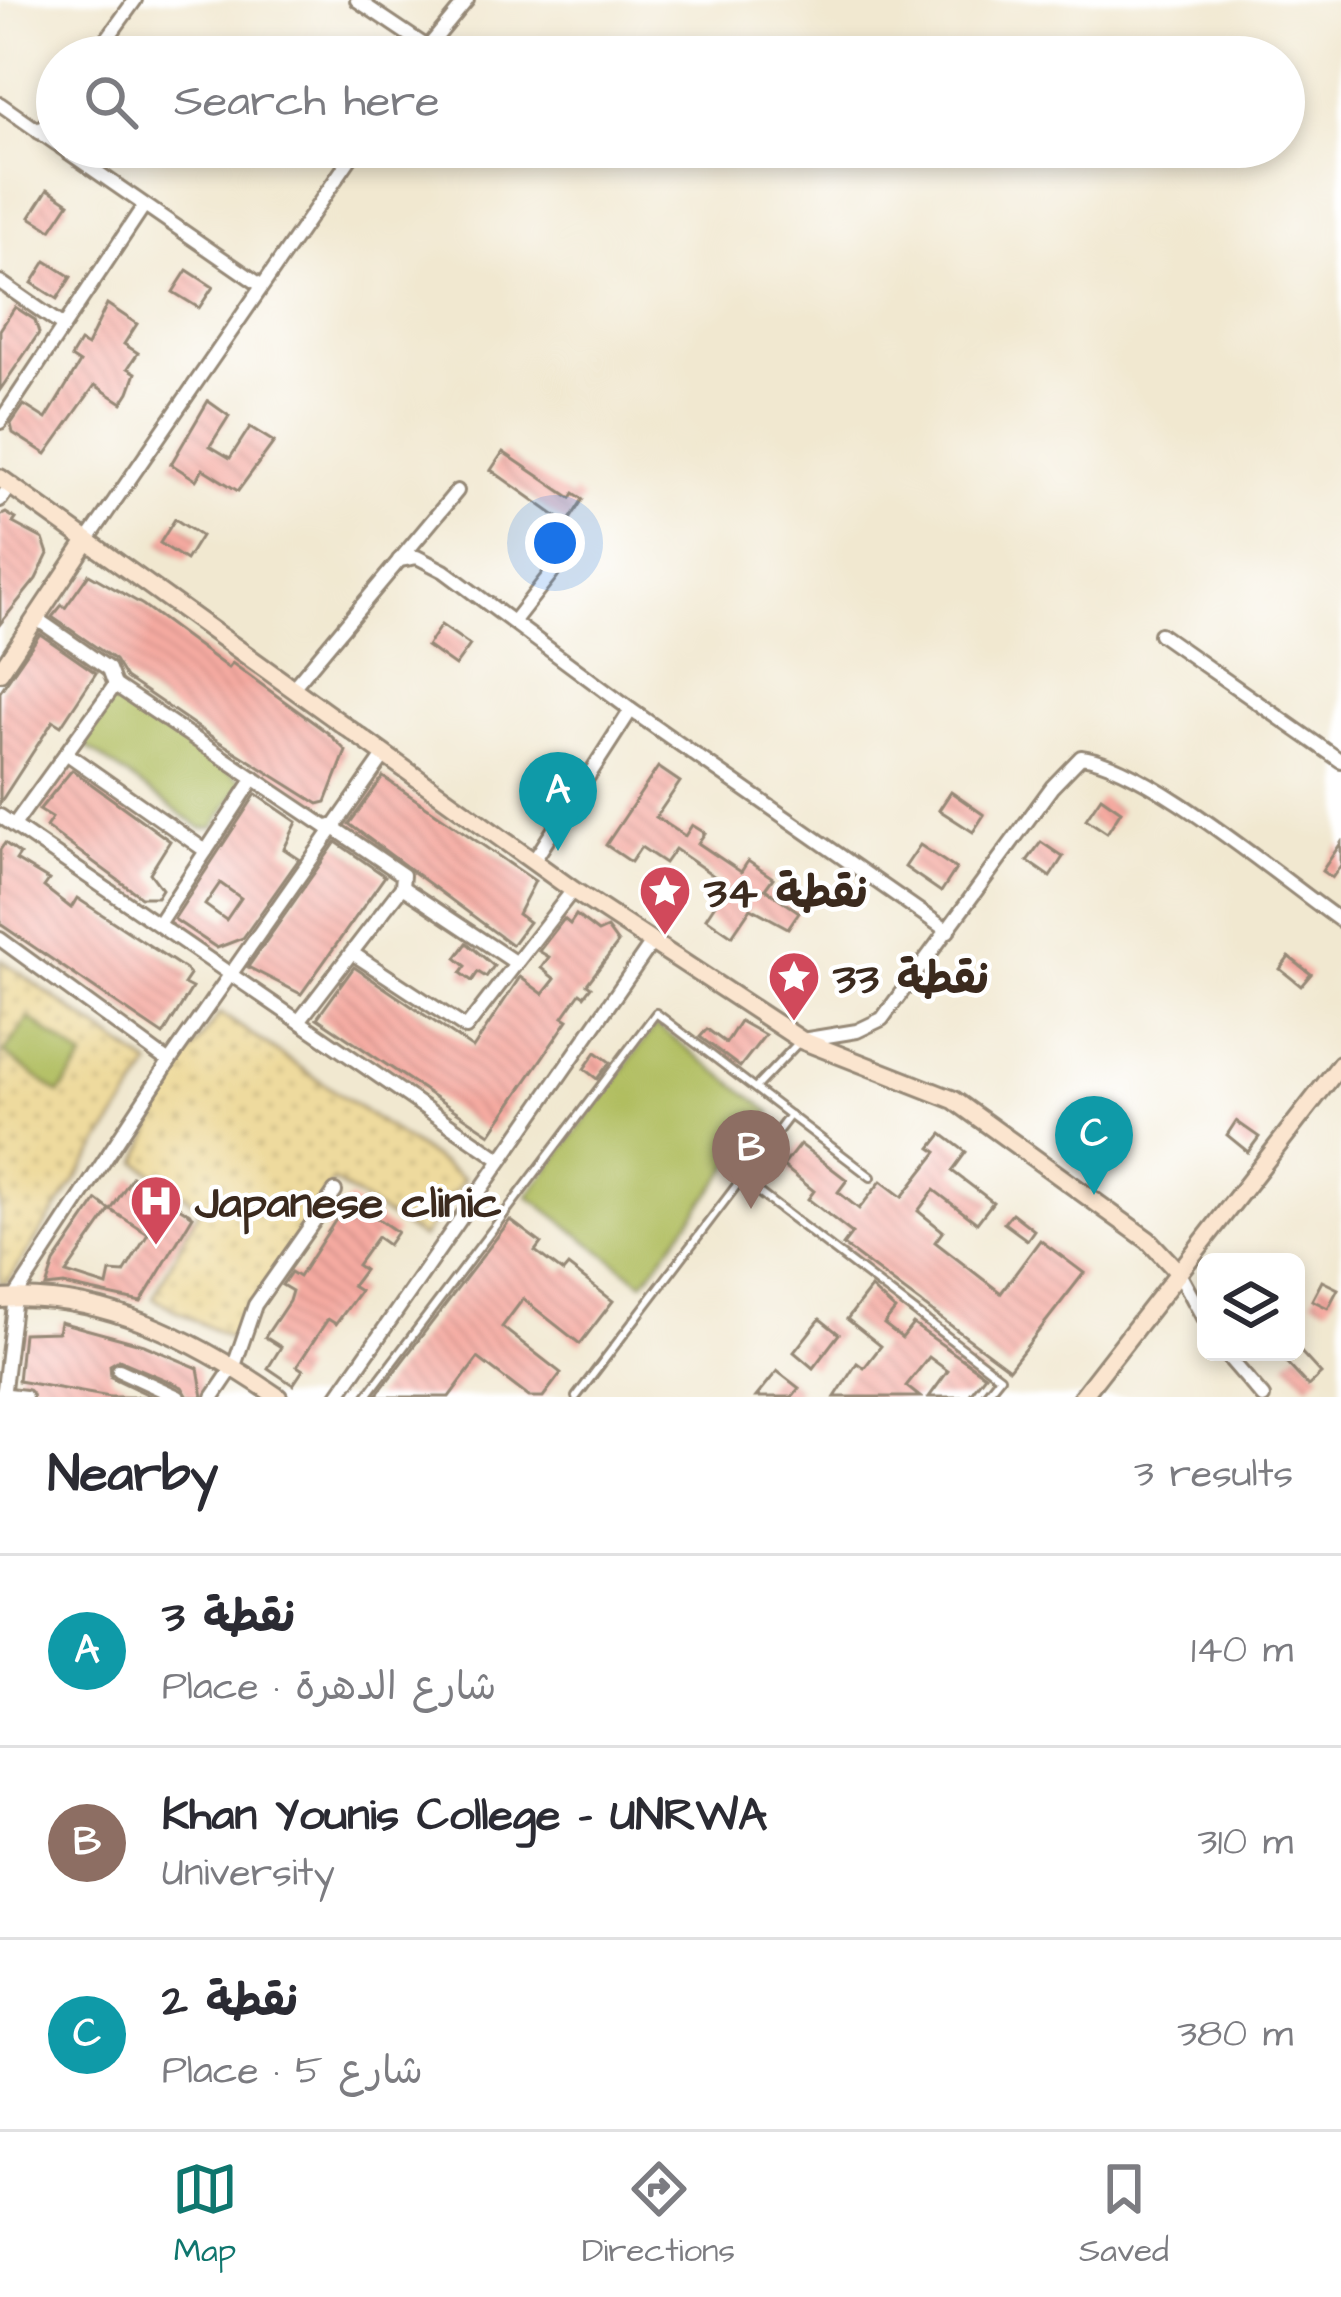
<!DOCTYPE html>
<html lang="en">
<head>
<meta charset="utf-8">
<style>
	body { margin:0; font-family:"Architects Daughter","Playpen Sans Arabic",sans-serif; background:#f2f2f3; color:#2b2b33 }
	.controls { position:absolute; right:36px; bottom:36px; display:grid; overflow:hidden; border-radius:18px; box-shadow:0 6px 18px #0003 }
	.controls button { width:108px; height:108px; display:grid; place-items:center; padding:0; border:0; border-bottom:3px solid #e1e1e2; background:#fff; color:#2b2b33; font:60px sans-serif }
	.you { position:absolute; left:555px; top:543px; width:42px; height:42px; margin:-30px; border:9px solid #fff; border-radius:50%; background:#1a73e8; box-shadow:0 0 0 18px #1a73e833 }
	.badge { display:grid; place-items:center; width:78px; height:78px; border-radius:50%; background:#0f766e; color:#fff; font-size:39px; font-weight:700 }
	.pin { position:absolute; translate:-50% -99px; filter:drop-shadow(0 3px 6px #0008) }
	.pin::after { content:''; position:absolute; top:63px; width:42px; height:36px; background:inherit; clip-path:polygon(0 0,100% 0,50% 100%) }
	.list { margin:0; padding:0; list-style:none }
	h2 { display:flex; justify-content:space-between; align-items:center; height:156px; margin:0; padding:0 48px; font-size:51px }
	h2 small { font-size:39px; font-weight:400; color:#7c7c81 }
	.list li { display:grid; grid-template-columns:78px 1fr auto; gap:36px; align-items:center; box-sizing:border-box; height:192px; padding:0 48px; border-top:3px solid #e1e1e2 }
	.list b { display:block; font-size:45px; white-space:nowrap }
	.list p { margin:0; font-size:39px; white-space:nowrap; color:#7c7c81 }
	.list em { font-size:39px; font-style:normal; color:#7c7c81 }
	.icon { flex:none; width:66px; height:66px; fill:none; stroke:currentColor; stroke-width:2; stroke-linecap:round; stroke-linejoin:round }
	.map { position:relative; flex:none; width:1341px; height:1397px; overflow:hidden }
	.search { position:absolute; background:#fff; box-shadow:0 6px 18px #0003; left:36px; right:36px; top:36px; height:132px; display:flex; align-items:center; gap:30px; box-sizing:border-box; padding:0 42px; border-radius:66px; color:#7c7c81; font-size:45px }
	.sheet { height:732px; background:#fff }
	nav { display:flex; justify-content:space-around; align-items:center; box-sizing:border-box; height:168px; border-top:3px solid #e1e1e2; background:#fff; font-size:33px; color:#7c7c81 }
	nav a { display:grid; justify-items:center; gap:6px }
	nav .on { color:#0f766e }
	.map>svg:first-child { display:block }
	.sand { fill:url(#sand-dots); stroke:#94825e; stroke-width:3 }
	.garden { fill:#b1be60; stroke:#76743f; stroke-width:3 }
	.building { fill:url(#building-back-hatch); fill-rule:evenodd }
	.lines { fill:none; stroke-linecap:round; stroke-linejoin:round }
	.lane-casing { stroke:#968977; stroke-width:12 }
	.street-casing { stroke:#968977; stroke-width:18 }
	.secondary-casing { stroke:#968977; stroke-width:22 }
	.lane { stroke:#fff; stroke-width:6 }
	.street { stroke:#fff; stroke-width:12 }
	.secondary { stroke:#fbe5cf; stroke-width:16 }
	.labels { text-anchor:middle; stroke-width:9; stroke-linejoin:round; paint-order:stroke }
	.poi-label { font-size:45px; font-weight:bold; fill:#3b2a1e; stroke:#fff; text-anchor:start }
</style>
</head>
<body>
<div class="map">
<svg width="1341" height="1397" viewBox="0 0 1341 1397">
	<defs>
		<pattern id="sand-dots" width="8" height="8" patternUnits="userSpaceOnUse" patternTransform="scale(3)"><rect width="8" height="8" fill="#eeda9e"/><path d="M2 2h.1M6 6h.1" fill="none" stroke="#cdbb88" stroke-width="1.8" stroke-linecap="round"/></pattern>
		<pattern id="building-back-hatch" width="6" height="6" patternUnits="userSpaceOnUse" patternTransform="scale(3)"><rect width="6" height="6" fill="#f5aaa1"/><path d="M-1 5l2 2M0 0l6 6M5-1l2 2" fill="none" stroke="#d3928a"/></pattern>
	</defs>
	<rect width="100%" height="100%" fill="#fff"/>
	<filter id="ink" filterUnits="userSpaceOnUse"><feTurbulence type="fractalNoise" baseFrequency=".00833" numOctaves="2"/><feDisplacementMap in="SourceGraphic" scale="24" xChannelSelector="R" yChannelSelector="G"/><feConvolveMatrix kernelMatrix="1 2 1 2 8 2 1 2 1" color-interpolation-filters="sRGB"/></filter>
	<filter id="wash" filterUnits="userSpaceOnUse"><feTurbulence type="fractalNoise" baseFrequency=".004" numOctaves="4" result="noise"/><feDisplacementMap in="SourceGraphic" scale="48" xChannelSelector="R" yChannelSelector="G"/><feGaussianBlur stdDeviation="2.7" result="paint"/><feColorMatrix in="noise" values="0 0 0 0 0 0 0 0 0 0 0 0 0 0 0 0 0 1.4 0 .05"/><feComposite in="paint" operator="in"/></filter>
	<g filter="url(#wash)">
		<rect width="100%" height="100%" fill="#f1e8d0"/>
		<!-- sand -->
		<g class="sand">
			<path d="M0,959L151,1066L8,1282L0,1284Z"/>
			<path d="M220,1013L464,1179L422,1238L333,1181L231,1339L153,1298L200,1207L138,1162L172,1079Z"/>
		</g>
		<!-- garden -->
		<g class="garden">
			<path d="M114,693L243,781L214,827L201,828L81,743Z"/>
			<path d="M29,1018L84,1059L59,1094L4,1053Z"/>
			<path d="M656,1025L771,1112L643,1283L528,1196Z"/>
		</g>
		<g id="blocks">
			<!-- building -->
			<g class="building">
				<path d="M48,189L69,203L51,230L30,217Z"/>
				<path d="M46,261L71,277L57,299L32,283Z"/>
				<path d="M187,270L213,287L199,308L173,292Z"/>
				<path d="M107,304L137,324L124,344L138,353L128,368L136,373L129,392L122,403L95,385L46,454L13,433L11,424L24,405L46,419L80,363L71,357L80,342L87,346Z"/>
				<path d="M15,307L35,320L39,333L0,390V330Z"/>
				<path d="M208,401L229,416L210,446L230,458L250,427L274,442L238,491L203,469L196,480L171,464Z"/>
				<path d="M503,452L571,498L574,493L583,499L567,524L491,470Z"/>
				<path d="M6,513L16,519L13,523L43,539L48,554L36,579L0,624V516Z"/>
				<path d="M175,519L201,536L186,560L160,543Z"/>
				<path d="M89,574L143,605L228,668L232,663L328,733L346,751L326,802L318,804L215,739L126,678L115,660L52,617L62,605L65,608Z"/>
				<path d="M441,625L470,645L455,666L427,646Z"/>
				<path d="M40,634L96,673L61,726L53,721L0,803V692Z"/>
				<path d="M658,767L680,782L656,817L685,836L692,825L705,833L698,843L741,872L748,861L773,878L765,889L799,912L788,928L751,908L732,936L706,918L727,886L707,871L675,849L665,863L641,847L631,862L606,845Z"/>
				<path d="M72,770L170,841L150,873L162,889L157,897H141L46,827L52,818L39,810Z"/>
				<path d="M383,777L535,881L518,914L529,922L512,945L349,824Z"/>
				<path d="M951,792L984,815L973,832L939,810Z"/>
				<path d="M256,794L297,822L284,849L299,859L243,938L217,948L174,919ZM220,883L241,898L226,920L205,905Z"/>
				<path d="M1101,797L1121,811L1107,833L1086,819Z"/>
				<path d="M336,842L385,876L301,994L248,967Z"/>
				<path d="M1041,842L1063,857L1050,877L1027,861Z"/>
				<path d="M5,843L20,854L16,860L49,880L44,887L71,908L77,898L185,969L190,975L184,984L192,988L163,1035L0,924V850Z"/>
				<path d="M1341,843V865L1332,878L1322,871Z"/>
				<path d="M920,845L956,869L941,892L905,867Z"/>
				<path d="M576,915L598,932L607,928L618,943L587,984L591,987L584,996L580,993L563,1017L568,1020L490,1134L317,1018L354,967L473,1048L520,977L543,994L555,979L541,968L549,957L539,951L564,919L570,924Z"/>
				<path d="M467,943L494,966L486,977L478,972L472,981L461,973L466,966L456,958Z"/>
				<path d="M1289,957L1311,974L1301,986L1280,969Z"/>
				<path d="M740,1021L765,1035L740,1067L700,1037L707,1029L726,1043Z"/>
				<path d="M596,1052L610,1062L597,1079L584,1069Z"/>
				<path d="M1236,1121L1259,1137L1248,1152L1227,1135Z"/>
				<path d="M942,1134L966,1152L952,1171L993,1202L977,1223L934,1190L918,1211L943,1231L935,1242L1001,1293L1040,1240L1084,1273L1009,1369L843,1245L852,1233L808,1199L814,1191L783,1166L800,1144L847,1180L838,1192L859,1209L881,1181L902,1197L937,1152L931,1148Z"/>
				<path d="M132,1177L193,1216L141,1302L64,1285L46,1287L54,1263L97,1200L110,1210L66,1273L107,1286L110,1272L124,1273L148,1234L111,1210Z"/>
				<path d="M349,1199L397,1232L388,1245L377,1237L357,1265L364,1270L352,1286L360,1291L336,1324L328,1319L297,1366L303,1370L293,1385L268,1368L281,1347L265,1337L289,1301L292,1291L282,1285L291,1272L299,1277Z"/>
				<path d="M1012,1213L1034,1230L1027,1240L1004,1223Z"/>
				<path d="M510,1220L541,1243L535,1251L563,1272L568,1266L613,1301L580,1344L523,1299L502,1327L561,1373L543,1397H529L478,1358L449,1397H375Z"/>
				<path d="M1322,1281L1338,1289L1328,1308L1312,1300Z"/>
				<path d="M871,1288L895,1310L884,1324L902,1338L913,1324L985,1375L968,1397H929L948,1371L929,1357L906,1386L920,1397H835L857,1363L864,1368L881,1346L847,1319Z"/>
				<path d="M820,1319L839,1334L813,1368L794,1352Z"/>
				<path d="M60,1322L144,1345L198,1368L203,1397H188L182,1387L119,1360L110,1365L111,1377L153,1397H110L18,1381L23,1333L58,1332Z"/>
				<path d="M1299,1350L1321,1374L1308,1386L1286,1362Z"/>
				<path d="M777,1371L799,1388L792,1397H756Z"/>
			</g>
		</g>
	</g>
	<g filter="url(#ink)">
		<use href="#blocks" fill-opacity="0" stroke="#968977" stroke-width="3"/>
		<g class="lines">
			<!-- lane casing -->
			<g class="lane-casing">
				<g id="lane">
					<path d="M755,1088L798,1043"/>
					<path d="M741,1179L1000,1377L984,1397"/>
					<path d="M366,1397L656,1013L871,1177"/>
					<path d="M576,1397L790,1115"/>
				</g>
			</g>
			<!-- street casing -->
			<g class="street-casing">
				<g id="street">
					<path d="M357,0L427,47"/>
					<path d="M94,57L135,0"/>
					<path d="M420,57L467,0"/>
					<path d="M0,104L57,144"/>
					<path d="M39,132L57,108"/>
					<path d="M61,147L262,286"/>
					<path d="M0,282L63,326"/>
					<path d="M0,422L143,207"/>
					<path d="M0,500L11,485"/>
					<path d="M87,541L358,147"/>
					<path d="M399,560L417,557L444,571L631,710L533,862"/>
					<path d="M37,619L109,669L115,685"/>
					<path d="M513,622L574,544"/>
					<path d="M1160,634L1341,761"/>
					<path d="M292,689L457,491"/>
					<path d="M631,710L948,931"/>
					<path d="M66,753L206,851"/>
					<path d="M0,816L501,1160"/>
					<path d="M14,825L115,685L329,829"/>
					<path d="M331,826L403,875L402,887"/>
					<path d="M158,924L254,778"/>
					<path d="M0,939L169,1062L383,757"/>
					<path d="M352,953L466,1028L573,890"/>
					<path d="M299,1021L402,887L516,963"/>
					<path d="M802,1040L857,1031L882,1019L1052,787L1081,757C1147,765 1281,879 1341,921"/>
					<path d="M1179,1273L1206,1323"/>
					<path d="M1224,1352L1263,1397"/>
					<path d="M119,1370L178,1397"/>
					<path d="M0,1394L25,1397"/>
					<path d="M3,1397L15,1297L169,1062"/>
					<path d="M213,1397L234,1366L255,1305L335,1191"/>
					<path d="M337,1397L653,941"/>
				</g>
			</g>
			<!-- secondary casing -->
			<g class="secondary-casing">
				<g id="secondary">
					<path d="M0,478L573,890L801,1040L954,1100L1148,1240L1179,1273"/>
					<path d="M0,672L87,541"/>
					<path d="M0,1299C102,1291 197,1341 278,1397"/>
					<path d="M1082,1397L1341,1064"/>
				</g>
			</g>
			<!-- lane -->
			<use href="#lane" class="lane"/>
			<!-- street -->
			<use href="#street" class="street"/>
			<!-- secondary -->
			<use href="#secondary" class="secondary"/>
		</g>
	</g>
	<!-- icons -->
	<defs>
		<g id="sight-pin" transform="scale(2.7)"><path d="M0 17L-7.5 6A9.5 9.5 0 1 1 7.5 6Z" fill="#d1495b" stroke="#fff"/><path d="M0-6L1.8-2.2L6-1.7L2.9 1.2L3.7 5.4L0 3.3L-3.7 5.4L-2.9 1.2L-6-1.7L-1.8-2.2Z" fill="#fff"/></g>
		<g id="hospital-pin" transform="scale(2.7)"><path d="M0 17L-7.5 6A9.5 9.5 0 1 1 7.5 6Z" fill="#d1495b" stroke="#fff"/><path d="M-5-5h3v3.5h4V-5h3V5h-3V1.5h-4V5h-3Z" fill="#fff"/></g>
	</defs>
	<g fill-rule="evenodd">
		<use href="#sight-pin" x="665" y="891"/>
		<use href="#sight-pin" x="794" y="977"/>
		<use href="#hospital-pin" x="156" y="1201"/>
	</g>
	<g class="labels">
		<!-- poi labels -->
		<g class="poi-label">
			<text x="704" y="907">نقطة 34</text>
			<text x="833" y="993">نقطة 33</text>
			<text x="195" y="1217">Japanese clinic</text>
		</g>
	</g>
</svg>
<div class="controls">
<button><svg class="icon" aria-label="layers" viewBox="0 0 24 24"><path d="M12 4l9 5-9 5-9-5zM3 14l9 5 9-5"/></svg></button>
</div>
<div class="you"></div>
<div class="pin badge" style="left:558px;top:851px;background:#0f9aa8">A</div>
<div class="pin badge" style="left:751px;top:1209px;background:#8d6e63">B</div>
<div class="pin badge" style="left:1094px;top:1195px;background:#0f9aa8">C</div>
<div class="search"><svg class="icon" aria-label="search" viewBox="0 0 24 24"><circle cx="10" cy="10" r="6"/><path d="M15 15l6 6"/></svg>Search here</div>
</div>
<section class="sheet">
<h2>Nearby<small>3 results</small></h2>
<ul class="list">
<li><span class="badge" style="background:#0f9aa8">A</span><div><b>نقطة 3</b><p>Place · شارع الدهرة</p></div><em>140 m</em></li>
<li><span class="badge" style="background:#8d6e63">B</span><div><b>Khan Younis College - UNRWA</b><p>University</p></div><em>310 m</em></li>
<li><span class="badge" style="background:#0f9aa8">C</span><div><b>نقطة 2</b><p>Place · شارع 5</p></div><em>380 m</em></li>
</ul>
</section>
<nav>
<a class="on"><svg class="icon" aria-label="map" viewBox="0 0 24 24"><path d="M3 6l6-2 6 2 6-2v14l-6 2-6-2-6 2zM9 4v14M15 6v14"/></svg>Map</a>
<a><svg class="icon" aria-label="directions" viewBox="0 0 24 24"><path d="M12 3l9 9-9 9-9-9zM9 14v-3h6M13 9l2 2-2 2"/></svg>Directions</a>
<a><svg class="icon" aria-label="saved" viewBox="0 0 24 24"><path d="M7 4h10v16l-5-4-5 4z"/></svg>Saved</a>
</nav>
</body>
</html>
